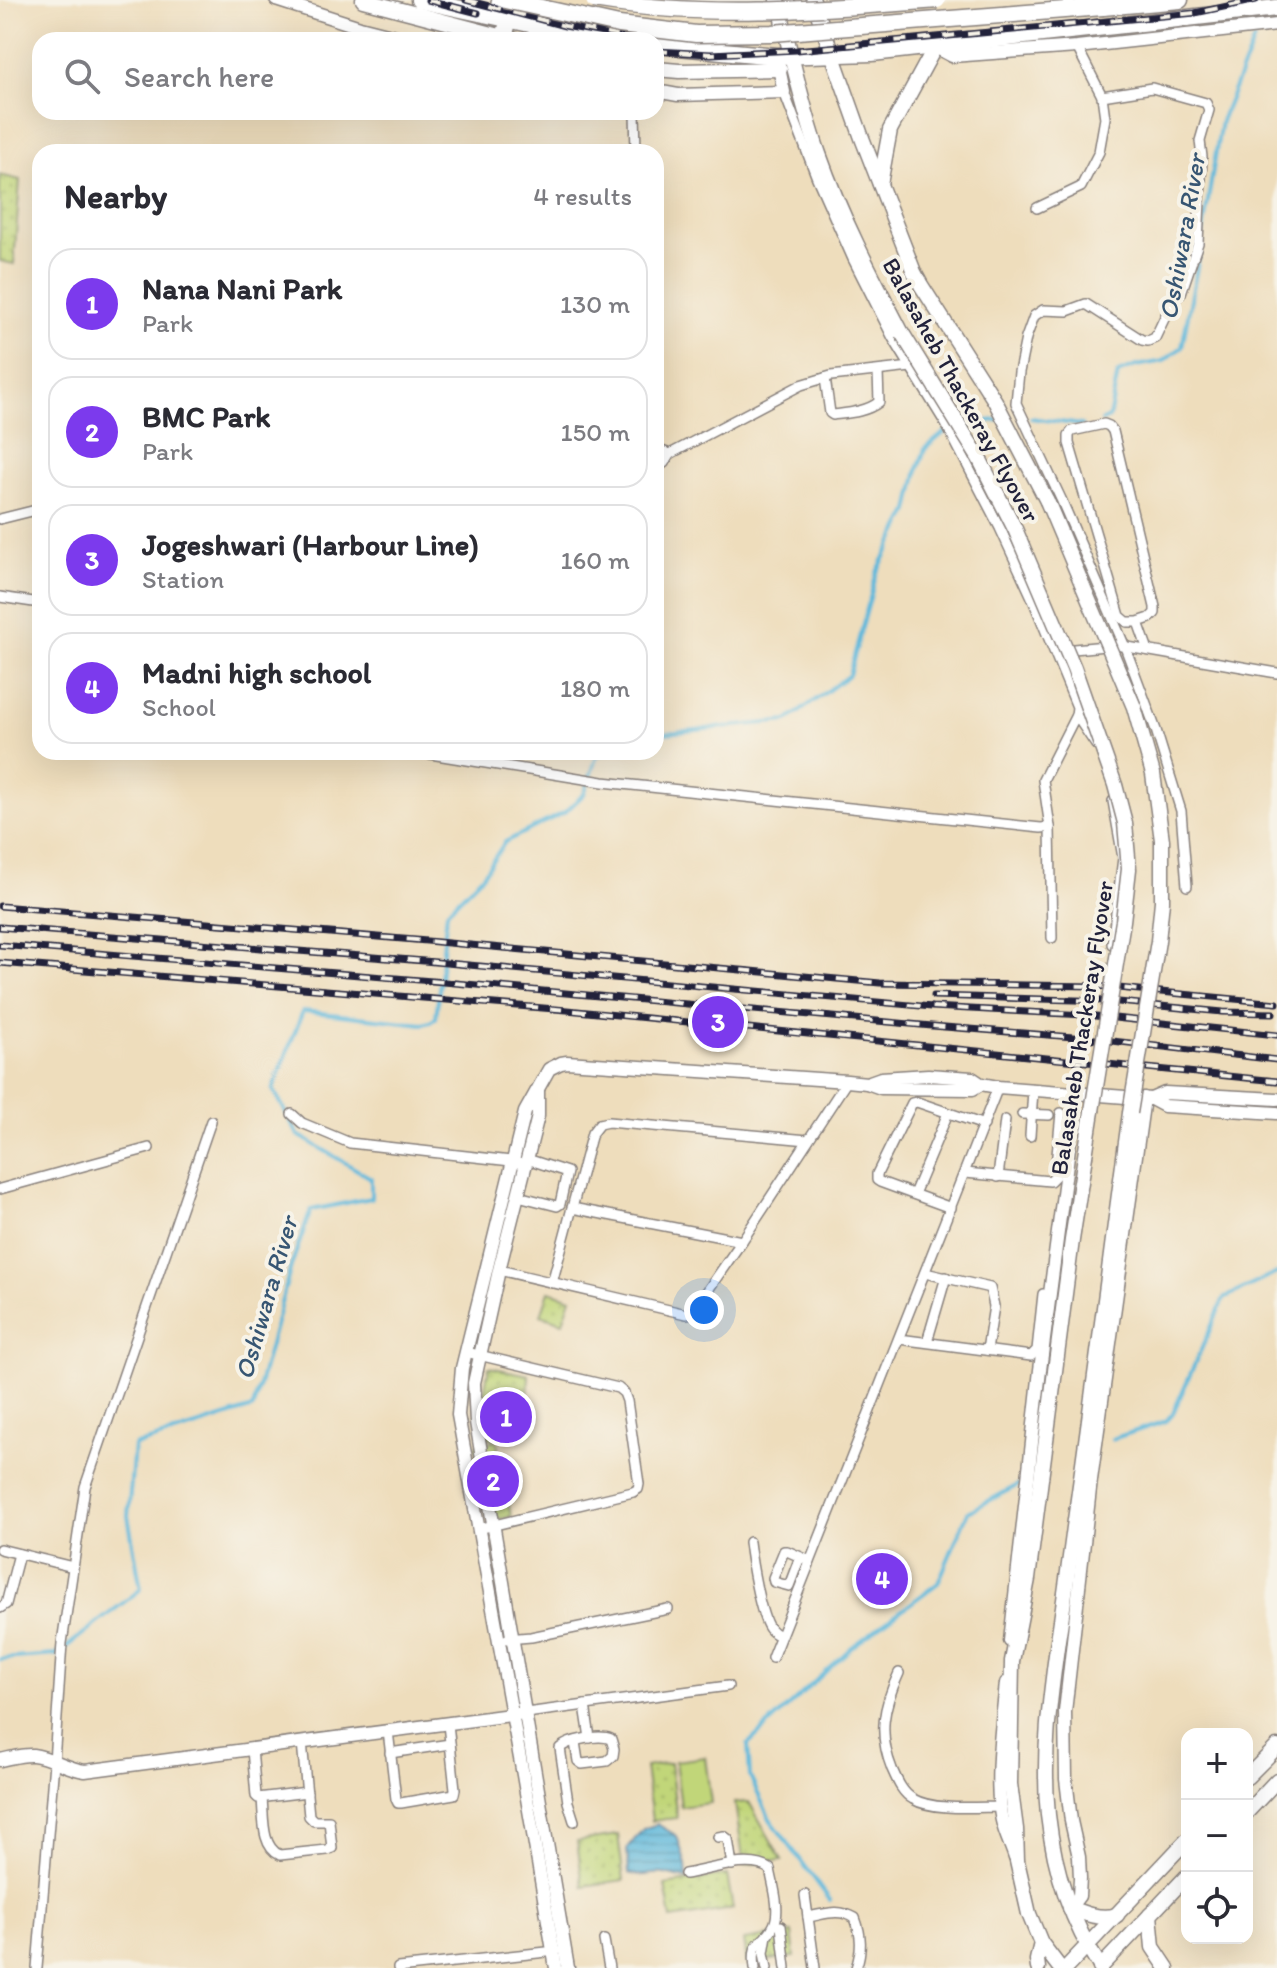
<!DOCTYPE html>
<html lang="en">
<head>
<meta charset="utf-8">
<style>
	body { margin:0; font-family:Itim,sans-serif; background:#f2f2f3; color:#2b2b33 }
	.controls { position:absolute; right:24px; bottom:24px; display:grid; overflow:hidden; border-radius:16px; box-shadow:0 8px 32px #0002 }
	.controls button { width:72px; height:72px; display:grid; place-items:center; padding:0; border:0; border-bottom:2px solid #e1e1e2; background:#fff; color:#2b2b33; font:40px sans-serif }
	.you { position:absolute; left:704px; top:1310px; width:28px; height:28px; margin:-20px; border:6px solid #fff; border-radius:50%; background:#1a73e8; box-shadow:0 0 0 12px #1a73e833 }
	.badge { display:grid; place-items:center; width:52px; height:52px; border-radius:50%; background:#7c3aed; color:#fff; font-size:26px; font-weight:700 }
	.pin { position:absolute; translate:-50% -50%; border:4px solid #fff; box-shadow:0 2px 8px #0006 }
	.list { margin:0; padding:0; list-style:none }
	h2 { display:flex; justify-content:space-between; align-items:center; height:104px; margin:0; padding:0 32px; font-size:34px }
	h2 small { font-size:26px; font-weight:400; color:#7c7c81 }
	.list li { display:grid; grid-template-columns:52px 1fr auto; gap:24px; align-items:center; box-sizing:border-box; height:112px; margin:0 16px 16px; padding:0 16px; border:2px solid #e1e1e2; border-radius:24px }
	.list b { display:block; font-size:30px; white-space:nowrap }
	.list p { margin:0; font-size:26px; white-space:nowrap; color:#7c7c81 }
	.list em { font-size:26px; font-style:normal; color:#7c7c81 }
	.icon { flex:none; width:44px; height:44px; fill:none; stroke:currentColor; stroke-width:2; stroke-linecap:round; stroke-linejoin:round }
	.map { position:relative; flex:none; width:1277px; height:1968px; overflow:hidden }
	.search { position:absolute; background:#fff; box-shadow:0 8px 32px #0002; left:32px; top:32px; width:632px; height:88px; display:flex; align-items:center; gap:20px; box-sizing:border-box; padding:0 28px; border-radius:24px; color:#7c7c81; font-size:30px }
	.panel { position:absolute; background:#fff; box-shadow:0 8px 32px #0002; left:32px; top:144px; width:632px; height:616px; border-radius:24px }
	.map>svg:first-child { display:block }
	.grass { fill:url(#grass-dots); stroke:#727c5a; stroke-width:2 }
	.garden { fill:#c1d679; stroke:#727c5a; stroke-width:2 }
	.water { fill:url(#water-rules); stroke:#406d8b; stroke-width:2 }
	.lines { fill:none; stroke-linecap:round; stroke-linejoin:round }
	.stream { stroke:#5db8db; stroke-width:4 }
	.minor-casing { stroke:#88807c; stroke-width:12 }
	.tertiary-casing { stroke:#88807c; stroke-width:15 }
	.secondary-casing { stroke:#88807c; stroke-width:17 }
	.primary-casing { stroke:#88807c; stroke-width:17 }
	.trunk-casing { stroke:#88807c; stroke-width:19 }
	.minor { stroke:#fff; stroke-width:9 }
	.tertiary { stroke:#fff; stroke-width:12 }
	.secondary { stroke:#fff; stroke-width:14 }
	.primary { stroke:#fff; stroke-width:14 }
	.trunk { stroke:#fff; stroke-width:16 }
	.rail-casing { stroke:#22223b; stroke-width:7 }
	.rail { stroke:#f7f3e8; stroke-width:4; stroke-dasharray:12; stroke-linecap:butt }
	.primary-bridge-casing { stroke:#88807c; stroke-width:17; stroke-linecap:butt }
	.trunk-bridge-casing { stroke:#88807c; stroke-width:19; stroke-linecap:butt }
	.primary-bridge { stroke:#fff; stroke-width:14 }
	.trunk-bridge { stroke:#fff; stroke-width:16 }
	.labels { text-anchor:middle; stroke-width:8; stroke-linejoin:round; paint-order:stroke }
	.street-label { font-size:24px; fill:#22223b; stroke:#f7f3e8 }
	.water-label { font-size:26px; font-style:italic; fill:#375673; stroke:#f7f3e8 }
</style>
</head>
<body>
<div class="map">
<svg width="1277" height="1968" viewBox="0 0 1277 1968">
	<defs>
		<pattern id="grass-dots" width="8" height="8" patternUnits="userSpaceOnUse" patternTransform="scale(2)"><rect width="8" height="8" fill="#c1d679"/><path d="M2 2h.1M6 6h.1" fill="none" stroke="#a6b76a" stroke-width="1.8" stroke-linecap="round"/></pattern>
		<pattern id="water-rules" width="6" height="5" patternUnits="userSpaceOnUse" patternTransform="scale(2)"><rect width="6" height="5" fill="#5db8db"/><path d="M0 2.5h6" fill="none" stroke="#4c95b3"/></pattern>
	</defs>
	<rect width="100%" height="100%" fill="#f7f3e8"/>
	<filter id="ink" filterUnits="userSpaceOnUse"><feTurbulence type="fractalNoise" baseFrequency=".0125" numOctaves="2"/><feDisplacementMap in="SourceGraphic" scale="16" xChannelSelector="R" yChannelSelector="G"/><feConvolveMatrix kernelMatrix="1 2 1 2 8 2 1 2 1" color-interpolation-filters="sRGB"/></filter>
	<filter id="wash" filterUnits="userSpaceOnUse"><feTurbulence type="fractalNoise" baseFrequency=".006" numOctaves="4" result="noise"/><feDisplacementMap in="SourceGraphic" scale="32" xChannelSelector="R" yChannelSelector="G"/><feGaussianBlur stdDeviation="1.8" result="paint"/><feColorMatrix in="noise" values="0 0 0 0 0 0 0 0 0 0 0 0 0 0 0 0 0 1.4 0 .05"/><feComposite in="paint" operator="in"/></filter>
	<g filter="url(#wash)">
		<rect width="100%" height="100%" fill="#eeddbc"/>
		<!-- grass -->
		<g class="grass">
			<path d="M0,175L20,180L14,264L0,261Z"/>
			<path d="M549,1291L571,1298L563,1322L541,1315Z"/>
			<path d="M489,1367L529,1375L526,1436L486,1438L483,1398Z"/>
			<path d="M497,1441L511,1517L489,1520L475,1445Z"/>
			<path d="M670,1763L677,1818L652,1821L645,1767Z"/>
			<path d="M749,1802L782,1860L744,1865L735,1803Z"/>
			<path d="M618,1835L624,1880L583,1886L577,1841Z"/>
			<path d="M727,1875L733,1909L671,1919L665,1885Z"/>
			<path d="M792,1933L795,1957L747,1963L744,1940Z"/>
		</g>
		<!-- garden -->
		<path class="garden" d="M705,1757L711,1803L681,1807L675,1761Z"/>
		<!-- water -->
		<path class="water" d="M657,1824L677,1836L686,1865L687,1879C679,1878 673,1876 665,1874C651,1871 646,1879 629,1873L627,1849L643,1829Z"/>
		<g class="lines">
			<!-- stream -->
			<g class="stream">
				<path d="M1202,237L1221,121L1254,40"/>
				<path d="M1031,418L1082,425"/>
				<path d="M1102,421L1109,418L1118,373L1136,366L1164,361L1182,347L1201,246"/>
				<path d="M965,427L986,421L999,420"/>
				<path d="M656,734L787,721L849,675L877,572L909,511L918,469L925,449L945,432"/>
				<path d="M1112,1439L1166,1421L1173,1413L1224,1298L1277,1273"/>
				<path d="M0,1659L56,1655L141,1589L128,1516L134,1446L253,1408L291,1266L311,1210L371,1198V1178L298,1135L273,1089L303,1011L423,1024L430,1022L436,1018L447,911L482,876L505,842L565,812L584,794L597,756L609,752"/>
				<path d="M830,1900L770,1819L750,1777L748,1744L852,1647L938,1583L968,1512L1020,1484"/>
			</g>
		</g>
	</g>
	<g filter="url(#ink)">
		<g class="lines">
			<!-- minor casing -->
			<g class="minor-casing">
				<g id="minor">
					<path d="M492,15L497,0"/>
					<path d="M1102,96L1152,88L1206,103L1209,110L1200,141L1202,157L1198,243L1181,293L1172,302L1155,338L1148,341L1142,340L1086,304L1067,311L1043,310L1034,316L1026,338L1019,372L1016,403L1061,499L1125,647L1156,730L1181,811L1187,886"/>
					<path d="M635,112L636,152"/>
					<path d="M1037,208L1081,187L1099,152L1105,118L1102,96L1077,47"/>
					<path d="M825,378L830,413L833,415C849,413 866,412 879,402L878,372"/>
					<path d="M656,449L670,454L801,385L831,376L911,367"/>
					<path d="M656,468L664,463L670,454"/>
					<path d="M0,519L40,509"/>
					<path d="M0,597L40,603"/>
					<path d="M1138,622L1150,618L1155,613V607L1113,431L1109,426L1104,424L1072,431L1069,435V443L1120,616L1127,622H1138L1148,650"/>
					<path d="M1063,650L1116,645L1277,673"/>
					<path d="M1076,715L1096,745"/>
					<path d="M418,752L603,782L1041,828L1050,827L1043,780L1076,715L1077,707L1031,595L1000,528L946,424L893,338L853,259L817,178L784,92"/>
					<path d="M497,764L498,752"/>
					<path d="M1050,827L1052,938"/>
					<path d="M1112,944L1123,858L1113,801"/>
					<path d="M292,1114L302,1123L350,1143L511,1161L526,1165"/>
					<path d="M1022,1114L1049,1115"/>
					<path d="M1030,1136L1033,1090"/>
					<path d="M965,1173L1050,1181L1055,1176L1061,1113"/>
					<path d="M998,1177L1005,1120"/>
					<path d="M0,1189L149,1148"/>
					<path d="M914,1194L948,1113"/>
					<path d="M518,1196L557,1206L560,1204L567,1172L527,1159"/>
					<path d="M572,1208L742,1241"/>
					<path d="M951,1208L880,1182L877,1180V1174L912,1103L917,1102L984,1125"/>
					<path d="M499,1270L686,1314L692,1313L742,1241L847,1081"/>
					<path d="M925,1273L990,1288L994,1306L987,1350"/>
					<path d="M552,1283L592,1133L599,1124L608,1122L808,1140"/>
					<path d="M899,1339L1031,1356L1037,1350L1043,1294"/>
					<path d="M927,1342L946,1277"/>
					<path d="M466,1352L618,1388L624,1393L627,1401L639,1484L638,1489L633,1492L478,1529"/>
					<path d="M749,1542C751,1559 760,1617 770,1629C773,1633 776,1634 780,1636"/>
					<path d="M0,1549L73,1567"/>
					<path d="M800,1557L789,1586L774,1582L773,1578L784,1551H787L810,1561"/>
					<path d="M0,1608L6,1604L19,1554"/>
					<path d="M507,1639L531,1637L668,1609"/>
					<path d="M772,1658L998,1087"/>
					<path d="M899,1673C883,1707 878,1734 892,1769C897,1780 902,1793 913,1799C933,1811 978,1807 1000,1807"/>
					<path d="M585,1705L590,1738"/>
					<path d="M526,1713L728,1686"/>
					<path d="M388,1731L396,1799L398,1803H401L454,1794L455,1789L448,1724"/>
					<path d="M252,1749L256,1796L258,1798L307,1792"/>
					<path d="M390,1753L450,1744"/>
					<path d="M262,1799C264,1817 261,1847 280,1855L327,1850L332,1848L329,1821H314L309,1816L302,1742"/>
					<path d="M574,1821L568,1802L560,1748C569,1740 599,1734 611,1739L614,1749L613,1756L607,1761L582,1764L578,1761L575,1742"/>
					<path d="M718,1837L724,1836L728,1839L732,1865"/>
					<path d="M685,1874C709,1870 750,1855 770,1869C773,1885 781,1910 774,1925C763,1948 751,1936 755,1968"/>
					<path d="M805,1895L815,1968"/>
					<path d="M808,1917C826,1914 838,1908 855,1918C862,1936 862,1950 856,1968"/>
					<path d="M781,1926L786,1968"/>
					<path d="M604,1940L609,1968"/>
					<path d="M37,1968L54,1762L62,1643L85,1487L211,1121"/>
					<path d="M398,1968L556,1951"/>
					<path d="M767,1968L764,1953L767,1935"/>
				</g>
			</g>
			<!-- tertiary casing -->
			<g class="tertiary-casing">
				<g id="tertiary">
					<path d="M276,0L360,27L411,40"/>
					<path d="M935,47L952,56L1077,47L1277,25"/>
					<path d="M656,91L678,95L784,92L778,63"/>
					<path d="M867,1083L881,1078L928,1075L972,1078L981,1084L998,1087L1151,1099L1164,1106L1277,1113"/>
					<path d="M538,1090V1116L499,1270L474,1383L476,1422L568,1968"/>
					<path d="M1151,1099L1165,1093L1277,1099"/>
					<path d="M1010,1641L1040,1370L1076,1094"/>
					<path d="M1006,1683C1002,1723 992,1791 1004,1828C1007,1838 1012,1848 1015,1858"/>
					<path d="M0,1760C11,1758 22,1754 33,1755C51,1757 67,1769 85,1771L518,1714"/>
					<path d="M1070,1908L1079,1896L1080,1878L1079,1857L1071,1821L1066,1779L1065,1712L1091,1480L1144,1098"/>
					<path d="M556,1968L523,1775L458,1415L462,1368L525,1112L549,1069L561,1063L567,1062L847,1081L867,1083L881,1088L973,1089L981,1084"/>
				</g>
			</g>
			<!-- secondary casing -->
			<g class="secondary-casing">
				<g id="secondary">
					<path d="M363,0L515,40"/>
					<path d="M656,69L679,71L780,69"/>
				</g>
			</g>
			<!-- primary casing -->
			<g class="primary-casing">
				<g id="primary">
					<path d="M777,0C791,51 801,104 819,154C841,217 871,274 902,333"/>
					<path d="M813,0L862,138L914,272L921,285L995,401L1047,501"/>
					<path d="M880,184L890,130L935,47"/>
					<path d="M1247,1777L1277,1747"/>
					<path d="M1247,1812L1277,1780"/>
					<path d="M1070,1908C1085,1914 1101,1920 1117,1915"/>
					<path d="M1150,1915L1153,1947L1167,1968"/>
					<path d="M1038,1968L1037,1960L1041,1943"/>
					<path d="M1060,1968L1041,1943L1029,1914L1017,1861L1016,1829L1010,1784L1012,1661L1028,1579L1072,1240L1092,1111"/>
					<path d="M1066,1968L1187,1840"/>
					<path d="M1100,1968L1187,1876"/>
					<path d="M1101,1968C1071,1922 1054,1869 1048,1815C1042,1756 1050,1698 1058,1640C1064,1602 1069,1565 1074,1527C1094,1389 1111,1251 1130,1113"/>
				</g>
			</g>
			<!-- trunk casing -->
			<g class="trunk-casing">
				<g id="trunk">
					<path d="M419,0L605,40"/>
					<path d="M1103,7L1180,0"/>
					<path d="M504,37L509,19"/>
					<path d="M656,45L777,56L872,53L1277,8"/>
				</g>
			</g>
			<!-- minor -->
			<use href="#minor" class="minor"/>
			<!-- tertiary -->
			<use href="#tertiary" class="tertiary"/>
			<!-- secondary -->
			<use href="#secondary" class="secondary"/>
			<!-- primary -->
			<use href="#primary" class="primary"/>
			<!-- trunk -->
			<use href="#trunk" class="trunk"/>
			<!-- rail casing -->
			<g class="rail-casing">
				<g id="rail">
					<path d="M428,0L478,13"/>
					<path d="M466,0L565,26L642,40"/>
					<path d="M656,51L711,54L797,50L1195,13L1256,0"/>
					<path d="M0,906L427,941L880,983L1097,986L1277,1003"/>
					<path d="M0,927L424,961L932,1007L1086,1015L1277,1035"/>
					<path d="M0,945L444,982L932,1026L1086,1038L1277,1060"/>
					<path d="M0,963L567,1010L1277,1081"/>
					<path d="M934,996L1108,1001L1223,1012L1273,1013"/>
				</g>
			</g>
			<!-- rail -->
			<use href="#rail" class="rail"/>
			<!-- primary-bridge casing -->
			<g class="primary-bridge-casing">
				<g id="primary-bridge">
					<path d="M902,333L979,458L1015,529L1074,668L1115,785L1125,823L1129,869L1123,921L1092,1111"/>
					<path d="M1047,501L1134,707L1153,774L1158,811L1162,840V901L1158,941L1130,1113"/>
				</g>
			</g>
			<!-- trunk-bridge casing -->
			<g class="trunk-bridge-casing">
				<g id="trunk-bridge">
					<path d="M505,0L619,25L696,34L772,33L1103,7"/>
					<path d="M594,0C708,19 822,9 937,0"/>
				</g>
			</g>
			<!-- primary-bridge -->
			<use href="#primary-bridge" class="primary-bridge"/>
			<!-- trunk-bridge -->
			<use href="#trunk-bridge" class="trunk-bridge"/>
		</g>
	</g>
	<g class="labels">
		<!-- street labels -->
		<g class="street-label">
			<text transform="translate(961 390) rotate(61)" y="8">Balasaheb Thackeray Flyover</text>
			<text transform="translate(1082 1028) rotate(-81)" y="8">Balasaheb Thackeray Flyover</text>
		</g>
		<!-- water labels -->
		<g class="water-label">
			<text transform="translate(1182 237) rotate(-80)" y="9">Oshiwara River</text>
			<text transform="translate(266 1298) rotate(-74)" y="9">Oshiwara River</text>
		</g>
	</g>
</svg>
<div class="controls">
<button>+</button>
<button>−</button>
<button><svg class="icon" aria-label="locate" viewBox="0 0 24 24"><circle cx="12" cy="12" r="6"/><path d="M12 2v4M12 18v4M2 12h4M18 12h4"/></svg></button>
</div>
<div class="you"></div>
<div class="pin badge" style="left:506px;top:1417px">1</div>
<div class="pin badge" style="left:493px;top:1481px">2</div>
<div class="pin badge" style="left:718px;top:1022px">3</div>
<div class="pin badge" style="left:882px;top:1579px">4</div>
<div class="search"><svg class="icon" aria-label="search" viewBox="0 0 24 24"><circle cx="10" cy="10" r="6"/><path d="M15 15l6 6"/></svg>Search here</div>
<section class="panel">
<h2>Nearby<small>4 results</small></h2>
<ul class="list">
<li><span class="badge">1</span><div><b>Nana Nani Park</b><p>Park</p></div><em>130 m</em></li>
<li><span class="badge">2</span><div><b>BMC Park</b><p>Park</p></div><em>150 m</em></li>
<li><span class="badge">3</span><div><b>Jogeshwari (Harbour Line)</b><p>Station</p></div><em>160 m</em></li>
<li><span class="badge">4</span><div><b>Madni high school</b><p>School</p></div><em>180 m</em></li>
</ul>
</section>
</div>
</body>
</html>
